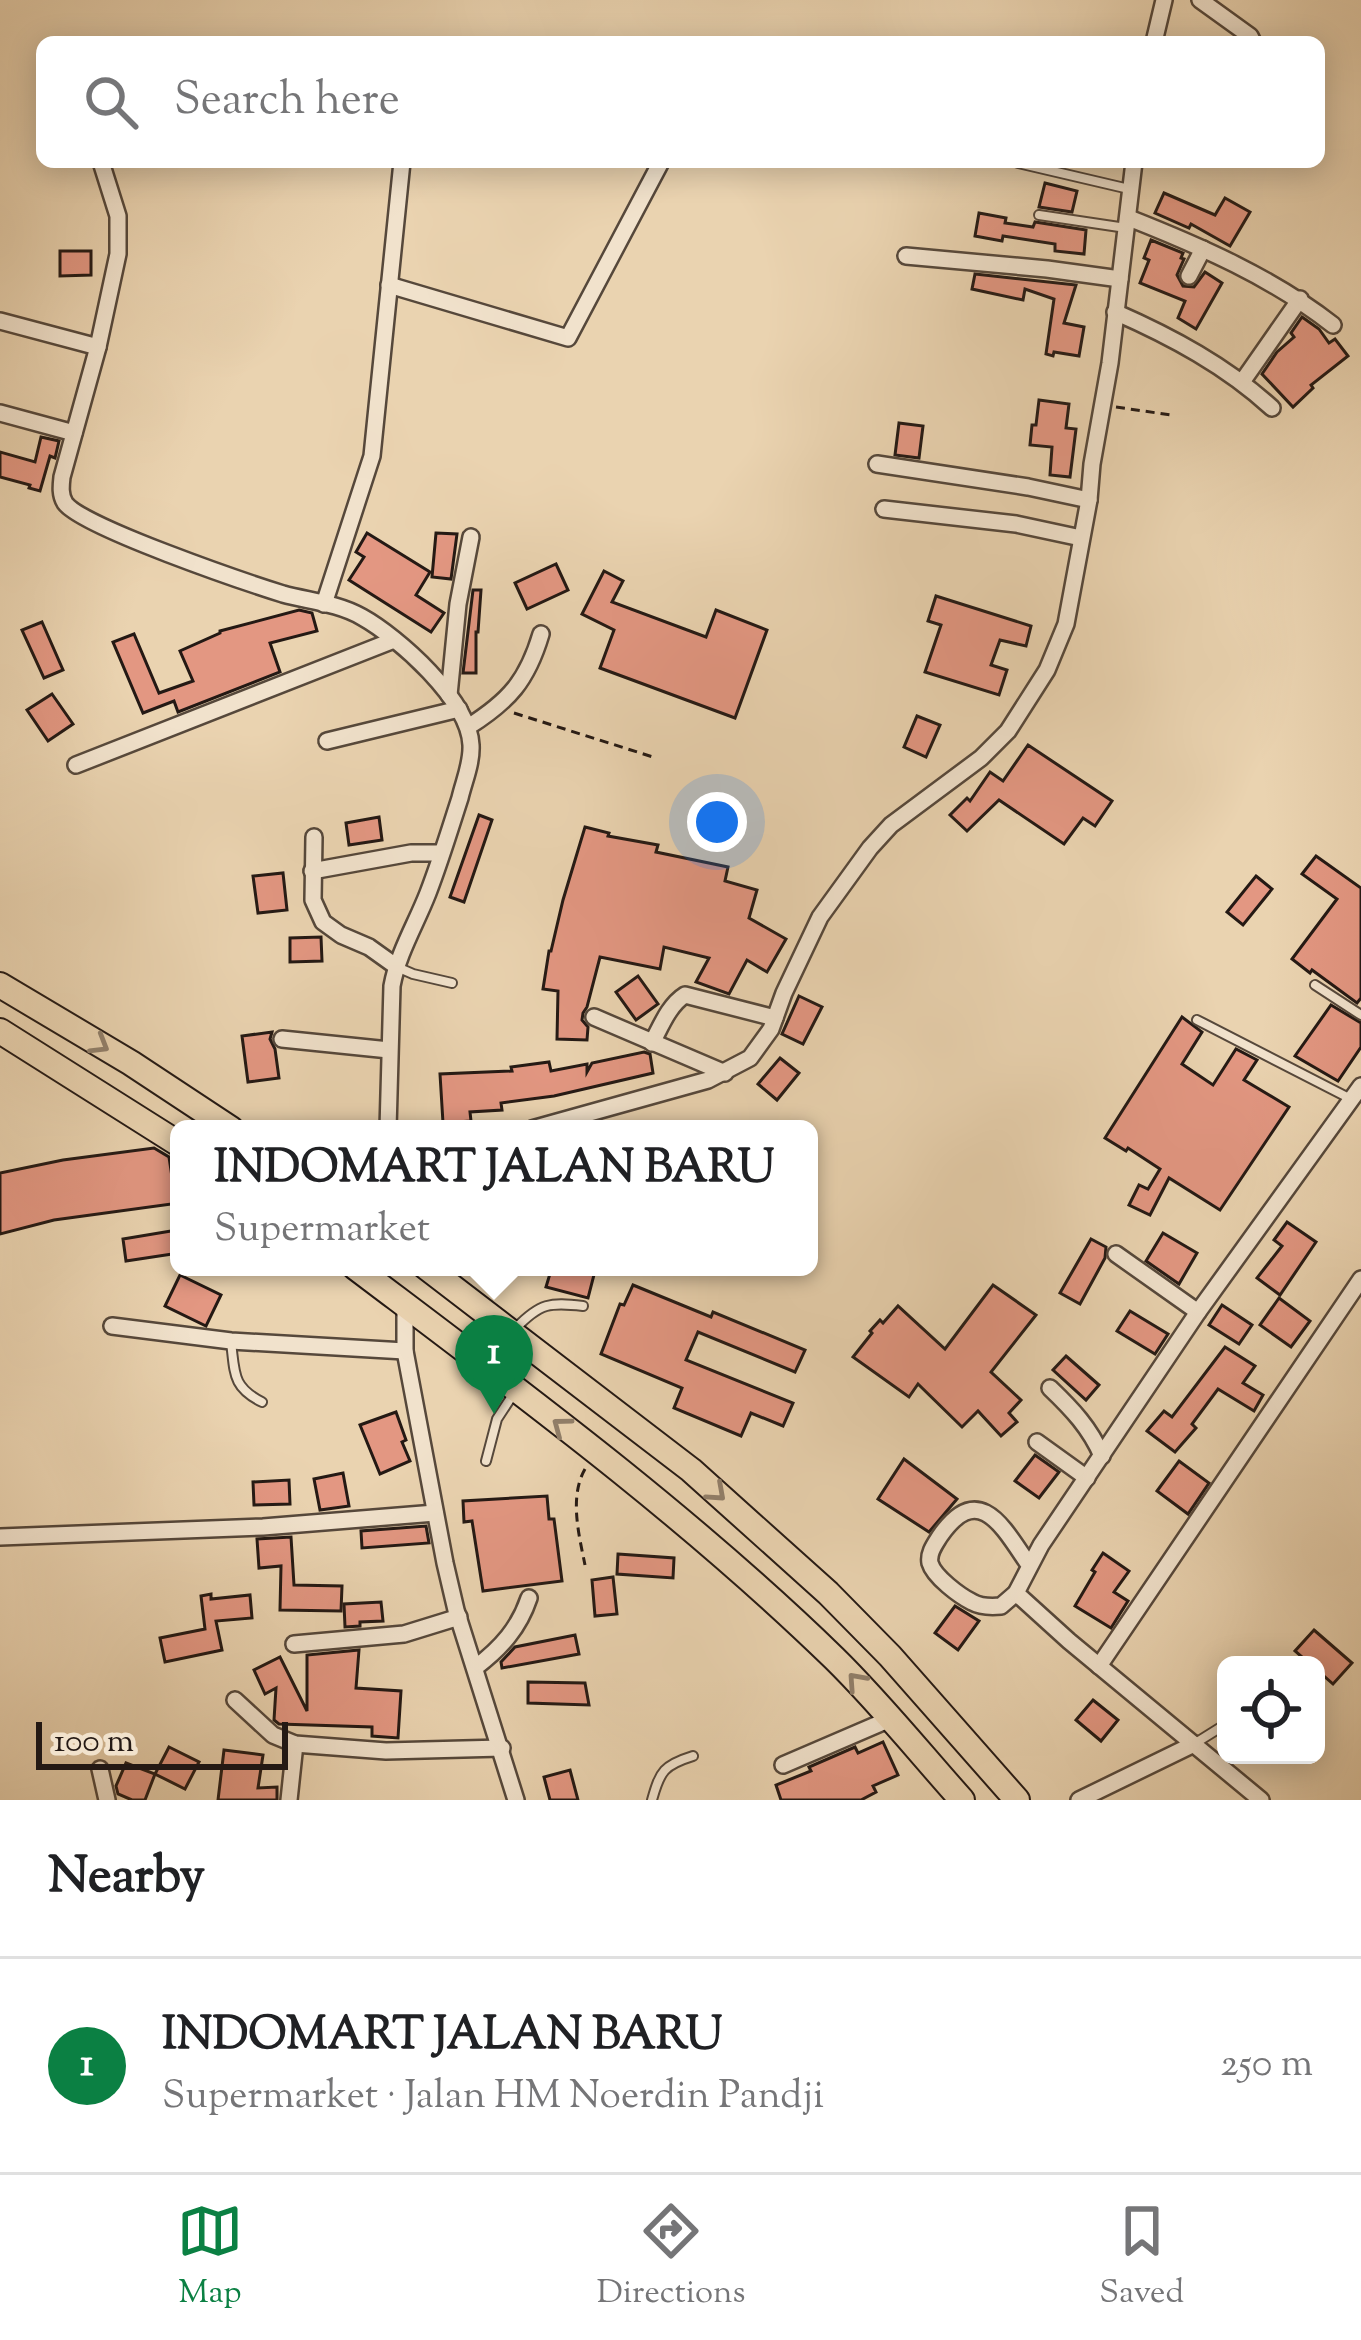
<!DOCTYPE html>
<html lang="en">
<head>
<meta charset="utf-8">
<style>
	body { margin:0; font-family:"Sorts Mill Goudy",serif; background:#f2f2f2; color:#202124 }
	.controls { position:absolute; right:36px; bottom:36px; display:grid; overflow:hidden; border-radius:18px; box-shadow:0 6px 30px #0003 }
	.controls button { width:108px; height:108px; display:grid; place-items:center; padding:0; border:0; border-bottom:3px solid #e0e0e0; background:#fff; color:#202124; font:60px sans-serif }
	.scale { position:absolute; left:36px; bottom:30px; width:252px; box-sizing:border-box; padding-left:12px; border:6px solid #241914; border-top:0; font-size:33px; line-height:42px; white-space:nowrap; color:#241914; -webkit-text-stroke:9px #f1e2cc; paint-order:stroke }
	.you { position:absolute; left:717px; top:822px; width:42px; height:42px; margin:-30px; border:9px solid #fff; border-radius:50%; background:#1a73e8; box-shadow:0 0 0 18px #1a73e833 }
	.badge { display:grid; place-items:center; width:78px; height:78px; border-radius:50%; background:#0b8043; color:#fff; font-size:39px; font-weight:700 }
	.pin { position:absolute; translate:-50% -99px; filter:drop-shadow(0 3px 6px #0008) }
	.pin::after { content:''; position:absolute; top:63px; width:42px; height:36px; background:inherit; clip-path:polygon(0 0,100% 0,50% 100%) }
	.popup { position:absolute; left:170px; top:1120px; width:648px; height:156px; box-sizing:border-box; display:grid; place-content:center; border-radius:18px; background:#fff; filter:drop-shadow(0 3px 9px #0005); font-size:39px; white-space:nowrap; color:#757577 }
	.popup b { font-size:45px; color:#202124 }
	.popup::after { content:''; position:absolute; left:50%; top:100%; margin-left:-24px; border:24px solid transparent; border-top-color:#fff }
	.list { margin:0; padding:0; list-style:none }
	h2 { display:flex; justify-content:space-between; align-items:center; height:156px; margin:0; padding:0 48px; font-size:51px }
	h2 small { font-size:39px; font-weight:400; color:#757577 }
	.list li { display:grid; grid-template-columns:78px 1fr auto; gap:36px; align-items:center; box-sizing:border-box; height:216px; padding:0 48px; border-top:3px solid #e0e0e0 }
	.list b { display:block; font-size:45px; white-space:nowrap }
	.list p { margin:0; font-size:39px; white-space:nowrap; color:#757577 }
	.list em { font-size:39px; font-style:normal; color:#757577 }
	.icon { flex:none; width:66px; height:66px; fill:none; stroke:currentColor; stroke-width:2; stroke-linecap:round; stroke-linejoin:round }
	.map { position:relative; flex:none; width:1361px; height:1800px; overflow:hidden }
	.search { position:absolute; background:#fff; box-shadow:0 6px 30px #0003; left:36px; right:36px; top:36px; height:132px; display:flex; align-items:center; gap:30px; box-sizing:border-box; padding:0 42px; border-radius:18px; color:#757577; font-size:45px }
	.sheet { height:372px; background:#fff }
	nav { display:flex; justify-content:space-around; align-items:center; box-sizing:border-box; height:168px; border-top:3px solid #e0e0e0; background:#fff; font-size:33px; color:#757577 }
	nav a { display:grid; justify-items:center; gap:6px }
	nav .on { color:#0b8043 }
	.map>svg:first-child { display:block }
	.building { fill:#e39782; stroke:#241914; stroke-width:3 }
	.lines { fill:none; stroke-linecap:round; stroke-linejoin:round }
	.service-casing { stroke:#56483b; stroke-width:12 }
	.minor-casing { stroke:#56483b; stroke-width:20 }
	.primary-casing { stroke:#241914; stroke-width:28 }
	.path { stroke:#241914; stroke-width:3; stroke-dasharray:9 6; stroke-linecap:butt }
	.service { stroke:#f1e2cc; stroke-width:8 }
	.minor { stroke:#f1e2cc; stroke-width:15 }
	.primary { stroke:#ead3b0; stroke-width:24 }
	.oneway { stroke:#917f6a }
</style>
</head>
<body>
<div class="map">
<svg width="1361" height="1800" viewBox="0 0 1361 1800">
	<rect width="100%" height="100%" fill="#ead3b0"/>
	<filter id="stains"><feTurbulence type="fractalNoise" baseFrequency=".00167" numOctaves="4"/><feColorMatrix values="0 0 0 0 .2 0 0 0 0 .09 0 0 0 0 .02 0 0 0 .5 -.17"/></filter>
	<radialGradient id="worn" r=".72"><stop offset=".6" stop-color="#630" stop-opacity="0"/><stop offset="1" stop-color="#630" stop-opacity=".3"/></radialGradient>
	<!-- building -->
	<g class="building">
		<path d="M1045,183L1077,191L1072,212L1039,207Z"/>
		<path d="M1164,193L1215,215L1225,198L1250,212L1230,246L1191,224L1189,228L1155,213Z"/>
		<path d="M979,213L1006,218L1005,223L1033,227L1035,222L1086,230L1084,254L1055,251V244L1003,236L1002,241L975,236Z"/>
		<path d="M1151,240L1183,253L1181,258L1184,259L1177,275L1183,286L1194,287L1205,272L1222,283L1196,329L1178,318L1185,301L1140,283L1149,260L1144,258Z"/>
		<path d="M60,251H91V275L60,276Z"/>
		<path d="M975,274L1076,285L1064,323L1084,327L1079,356L1054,352L1053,356L1046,354L1054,299L1025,289L1023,300L972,289Z"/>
		<path d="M1302,317L1319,329L1329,343L1335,339L1348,356L1311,385L1313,388L1293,407L1262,374L1277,352L1294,337L1291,333Z"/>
		<path d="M1039,400L1069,404L1066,428L1076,429L1070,477L1050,475L1052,447L1030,445L1032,425H1036Z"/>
		<path d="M899,423L923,426L919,458L895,455Z"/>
		<path d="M41,437L59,441L55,458L50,456L40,491L29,488L30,485L0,477V452L35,462Z"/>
		<path d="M367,533L430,572L416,595L444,613L431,632L349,580L364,557L356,552Z"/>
		<path d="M436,533L457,534L451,579L432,577Z"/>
		<path d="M556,564L568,590L527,609L515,583Z"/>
		<path d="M604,571L623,581L612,602L706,637L716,610L767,630L735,718L600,668L614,630L582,614Z"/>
		<path d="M473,590H481L478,632H476V673H463Z"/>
		<path d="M936,596L1031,626L1026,646L1000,640L991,665L1007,670L999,695L925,672L941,625L928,621Z"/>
		<path d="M299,610L312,613L317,631L270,643L280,672L178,712L174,701L143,713L113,642L134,634L159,693L193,681L180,651L220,633V631Z"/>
		<path d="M42,622L63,670L44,678L22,630Z"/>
		<path d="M52,694L73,724L48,741L27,710Z"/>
		<path d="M917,716L940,725L926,757L904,747Z"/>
		<path d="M1028,745L1112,801L1095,826L1083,818L1064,844L999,800L967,831L950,815L967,798L970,801L990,772L1003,781Z"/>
		<path d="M479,815L492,820L464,902L450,897Z"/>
		<path d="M379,817L382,840L349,845L346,823Z"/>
		<path d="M585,827L609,833L608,836L658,845L656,852L728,867L725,881L757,890L749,918L786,939L767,972L747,960L729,994L696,982L709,958L664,947L660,969L600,957L587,1007L583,1013L582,1020L588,1027L587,1040L557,1039L558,991L543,989L549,951H551L563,900Z"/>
		<path d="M1316,856L1361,888V998L1357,1003L1312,970L1310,973L1292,959L1337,899L1302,874Z"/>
		<path d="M283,873L287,910L258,913L253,876Z"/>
		<path d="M1256,876L1272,889L1243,925L1227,912Z"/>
		<path d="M321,937L322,961L290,962V938Z"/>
		<path d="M638,976L658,1004L636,1020L616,992Z"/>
		<path d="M799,996L822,1007L803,1044L782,1034Z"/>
		<path d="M1331,1005L1361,1023V1047L1338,1081L1295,1056Z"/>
		<path d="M1182,1017L1202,1032L1182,1064L1213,1085L1236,1049L1257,1060L1244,1080L1289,1107L1220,1210L1169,1178L1150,1215L1129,1205L1139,1185L1148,1189L1160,1169L1128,1148L1126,1151L1105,1138Z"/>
		<path d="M272,1032L270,1039L275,1049L279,1078L248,1082L242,1036Z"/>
		<path d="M644,1052L650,1054L653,1073L554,1096L501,1103L502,1110L470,1112L471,1121L443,1123L440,1074L512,1071L511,1067L549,1062L551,1071L587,1064V1072L592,1063Z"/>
		<path d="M780,1058L799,1073L777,1100L758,1084Z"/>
		<path d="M154,1148L169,1157L172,1177L179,1176V1203L54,1220L0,1234V1173L63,1160Z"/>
		<path d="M1287,1222L1316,1242L1280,1295L1257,1278L1282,1246L1274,1240Z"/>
		<path d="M177,1230L179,1253L126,1261L123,1239Z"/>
		<path d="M1163,1233L1197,1253L1179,1284L1146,1261Z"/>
		<path d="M1091,1239L1106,1247L1105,1258L1080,1304L1060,1293Z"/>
		<path d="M552,1267H596L588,1298L546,1287Z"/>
		<path d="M180,1275L221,1295L206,1326L165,1306Z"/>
		<path d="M633,1285L711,1317L713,1312L805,1350L795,1372L698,1332L686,1360L793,1403L783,1426L751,1413L741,1436L674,1408L682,1388L601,1354L620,1304L624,1305Z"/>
		<path d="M993,1285L1036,1315L991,1372L1021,1400L1009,1413L1017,1422L1001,1436L978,1411L962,1427L918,1384L909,1397L853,1357L872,1333L870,1331L880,1320L883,1323L898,1306L945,1349Z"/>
		<path d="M1279,1298L1310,1321L1291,1347L1260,1325Z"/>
		<path d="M1222,1305L1252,1325L1239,1344L1209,1325Z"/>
		<path d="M1130,1311L1168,1334L1155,1354L1117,1331Z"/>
		<path d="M1225,1347L1255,1366L1243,1383L1263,1395L1254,1411L1218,1389L1192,1424L1196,1428L1175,1452L1147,1431L1164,1411L1172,1417Z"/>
		<path d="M1066,1356L1099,1385L1086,1400L1053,1370Z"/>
		<path d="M396,1412L406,1440L402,1442L410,1461L380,1474L360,1425Z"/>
		<path d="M1035,1455L1059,1472L1039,1498L1015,1481Z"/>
		<path d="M904,1459L957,1499L929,1532L878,1499Z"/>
		<path d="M1179,1461L1209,1483L1188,1514L1157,1491Z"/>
		<path d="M343,1473L349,1506L320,1510L314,1479Z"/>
		<path d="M289,1480L290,1504L254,1505L253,1482Z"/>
		<path d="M547,1496L549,1519H554L562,1581L483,1591L472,1521L464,1522L463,1501Z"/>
		<path d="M426,1526L429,1543L362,1548L361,1531Z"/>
		<path d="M291,1537L294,1585L342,1586L341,1611L280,1610L281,1566L259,1568L257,1539Z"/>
		<path d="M1103,1553L1129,1571L1114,1592L1128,1601L1111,1628L1075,1606L1095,1572L1092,1570Z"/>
		<path d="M618,1554L674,1558L673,1578L617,1574Z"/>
		<path d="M613,1577L617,1614L595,1616L592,1580Z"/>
		<path d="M211,1594V1599L250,1595L252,1618L216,1621L222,1650L165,1662L160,1638L205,1629L201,1596Z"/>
		<path d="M381,1602L383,1621L360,1622V1626L345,1627L344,1604Z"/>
		<path d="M955,1606L979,1621L958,1650L935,1633Z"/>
		<path d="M1314,1630L1352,1663L1333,1684L1316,1669V1665H1311L1295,1651Z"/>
		<path d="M575,1635L579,1654L502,1668L501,1662L515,1647Z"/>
		<path d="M359,1650L356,1688L401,1691L398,1738L372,1736V1727L279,1724L274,1720L276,1688L265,1694L254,1670L280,1657L307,1711V1655Z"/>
		<path d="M528,1682L585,1683L589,1705L528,1703Z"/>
		<path d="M1093,1700L1118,1720L1101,1741L1076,1720Z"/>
		<path d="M883,1742L898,1775L873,1786L876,1792L861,1800H781L776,1785L811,1771L809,1767L855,1747L858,1753Z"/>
		<path d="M169,1747L199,1762L185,1789L155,1774Z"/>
		<path d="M224,1750L263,1755L258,1788L277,1787V1800H218Z"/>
		<path d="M126,1763L155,1774L145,1800H132L118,1794L116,1786Z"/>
		<path d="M570,1770L578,1800H550L544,1777Z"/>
	</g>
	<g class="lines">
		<!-- service casing -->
		<g class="service-casing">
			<g id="service">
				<path d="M1018,163L1129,189"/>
				<path d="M1039,215L1126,228"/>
				<path d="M397,967L413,974L452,983"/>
				<path d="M1315,985L1361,1015"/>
				<path d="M1197,1020L1349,1098"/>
				<path d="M516,1328C540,1303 550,1302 583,1306"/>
				<path d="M231,1342C235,1373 232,1387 262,1402"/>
				<path d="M486,1461L497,1419L514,1393"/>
				<path d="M1194,1744L1226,1724"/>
				<path d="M652,1800C660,1771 664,1765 693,1756"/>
			</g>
		</g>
		<!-- minor casing -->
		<g class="minor-casing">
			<g id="minor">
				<path d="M1200,0L1250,36L1253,42"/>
				<path d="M1154,42L1164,0"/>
				<path d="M101,162L118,216V254L98,347L62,477C61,486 60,495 65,503C82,527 248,583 283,594C308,601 338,603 362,617C398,637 469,700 471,745C472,763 464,781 460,798C450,829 440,862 428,893C416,924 398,953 392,986L388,1129"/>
				<path d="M1129,218C1200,246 1273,278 1333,325"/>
				<path d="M906,256L1047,269L1120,279"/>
				<path d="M1189,276L1203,249"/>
				<path d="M389,285L568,338L661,162"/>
				<path d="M1115,312C1172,337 1226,366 1272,408"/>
				<path d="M0,321L98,347"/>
				<path d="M1242,382L1300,299"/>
				<path d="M0,413L74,433"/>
				<path d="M877,464L1028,487L1089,500"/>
				<path d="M884,509L1016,524L1081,538"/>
				<path d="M324,604L372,456L402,162"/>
				<path d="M449,695L458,604L471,537"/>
				<path d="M468,727C509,701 527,681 541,634"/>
				<path d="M327,741L459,709"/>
				<path d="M76,765L394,640"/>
				<path d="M314,837L313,900L323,922L341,935L369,947L397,967"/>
				<path d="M312,871L411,853H440"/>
				<path d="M594,1017L725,1073"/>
				<path d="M282,1039L389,1050"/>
				<path d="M652,1043C661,1026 669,1005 685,995L775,1018"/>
				<path d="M532,1129L708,1080L750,1058L771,1029L784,993L820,917L870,848L891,825L981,758L1008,731L1047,670L1066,624L1089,500L1092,464L1110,363L1134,162"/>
				<path d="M1116,1254L1198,1312"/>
				<path d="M405,1305V1351L445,1563L456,1610L516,1800"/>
				<path d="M112,1326L231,1341L405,1351"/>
				<path d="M1050,1388C1072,1409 1090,1428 1102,1456"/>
				<path d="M1037,1442L1087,1478"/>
				<path d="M0,1537L263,1527L435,1513"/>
				<path d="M1029,1565C1003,1527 979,1480 940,1536C935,1544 928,1553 930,1563C934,1577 960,1596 972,1602C981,1607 991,1607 1001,1606L1016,1593L1041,1545L1198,1312L1361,1086"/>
				<path d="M1016,1593L1069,1641L1261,1800"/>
				<path d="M294,1644L404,1634L459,1617"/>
				<path d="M1099,1666L1361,1279"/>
				<path d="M476,1667C501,1648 519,1628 529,1598"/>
				<path d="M235,1700L273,1735L295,1744L386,1751L502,1748"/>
				<path d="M783,1765L890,1719"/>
				<path d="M100,1769L107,1800"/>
				<path d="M289,1800L295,1744"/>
				<path d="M1079,1800L1194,1744"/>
			</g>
		</g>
		<!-- primary casing -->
		<g class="primary-casing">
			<g id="primary">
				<path d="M0,985L131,1063L231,1129"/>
				<path d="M0,1031L179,1144"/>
				<path d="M355,1267C519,1391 686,1514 834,1658C879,1702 920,1753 962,1800"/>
				<path d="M426,1267L691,1470L828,1593L890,1656L1017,1800"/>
			</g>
		</g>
		<!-- path -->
		<g class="path">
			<path d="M1116,407L1171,415"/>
			<path d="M514,713L653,757"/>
			<path d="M585,1469C569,1497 579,1535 585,1565"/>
		</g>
		<!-- service -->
		<use href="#service" class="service"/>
		<!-- minor -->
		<use href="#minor" class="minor"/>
		<!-- primary -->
		<use href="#primary" class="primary"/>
	</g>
	<!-- one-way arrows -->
	<defs><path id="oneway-chevron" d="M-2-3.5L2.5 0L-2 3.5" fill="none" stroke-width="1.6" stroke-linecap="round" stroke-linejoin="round" transform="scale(3)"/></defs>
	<g class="oneway">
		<use href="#oneway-chevron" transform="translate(100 1045) rotate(31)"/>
		<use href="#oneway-chevron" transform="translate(561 1426) rotate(-143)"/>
		<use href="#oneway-chevron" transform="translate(717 1493) rotate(42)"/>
		<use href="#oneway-chevron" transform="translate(856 1681) rotate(-132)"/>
	</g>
	<rect width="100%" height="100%" filter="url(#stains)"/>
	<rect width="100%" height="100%" fill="url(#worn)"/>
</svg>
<div class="controls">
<button><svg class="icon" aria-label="locate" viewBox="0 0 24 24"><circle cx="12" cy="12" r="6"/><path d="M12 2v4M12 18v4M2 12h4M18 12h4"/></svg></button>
</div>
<div class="scale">100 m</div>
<div class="you"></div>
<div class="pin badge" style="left:494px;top:1414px">1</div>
<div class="popup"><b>INDOMART JALAN BARU</b>Supermarket</div>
<div class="search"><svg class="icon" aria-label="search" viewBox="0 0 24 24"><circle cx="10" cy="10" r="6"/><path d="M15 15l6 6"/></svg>Search here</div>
</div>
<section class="sheet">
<h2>Nearby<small></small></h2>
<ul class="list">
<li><span class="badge">1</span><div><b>INDOMART JALAN BARU</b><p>Supermarket · Jalan HM Noerdin Pandji</p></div><em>250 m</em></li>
</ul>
</section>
<nav>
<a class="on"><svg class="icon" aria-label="map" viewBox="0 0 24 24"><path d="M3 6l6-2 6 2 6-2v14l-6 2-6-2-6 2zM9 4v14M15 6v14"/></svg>Map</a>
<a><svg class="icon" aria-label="directions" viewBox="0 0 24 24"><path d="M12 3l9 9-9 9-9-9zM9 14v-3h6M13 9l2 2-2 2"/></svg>Directions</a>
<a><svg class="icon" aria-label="saved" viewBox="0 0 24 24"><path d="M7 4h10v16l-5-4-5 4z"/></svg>Saved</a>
</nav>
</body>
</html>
